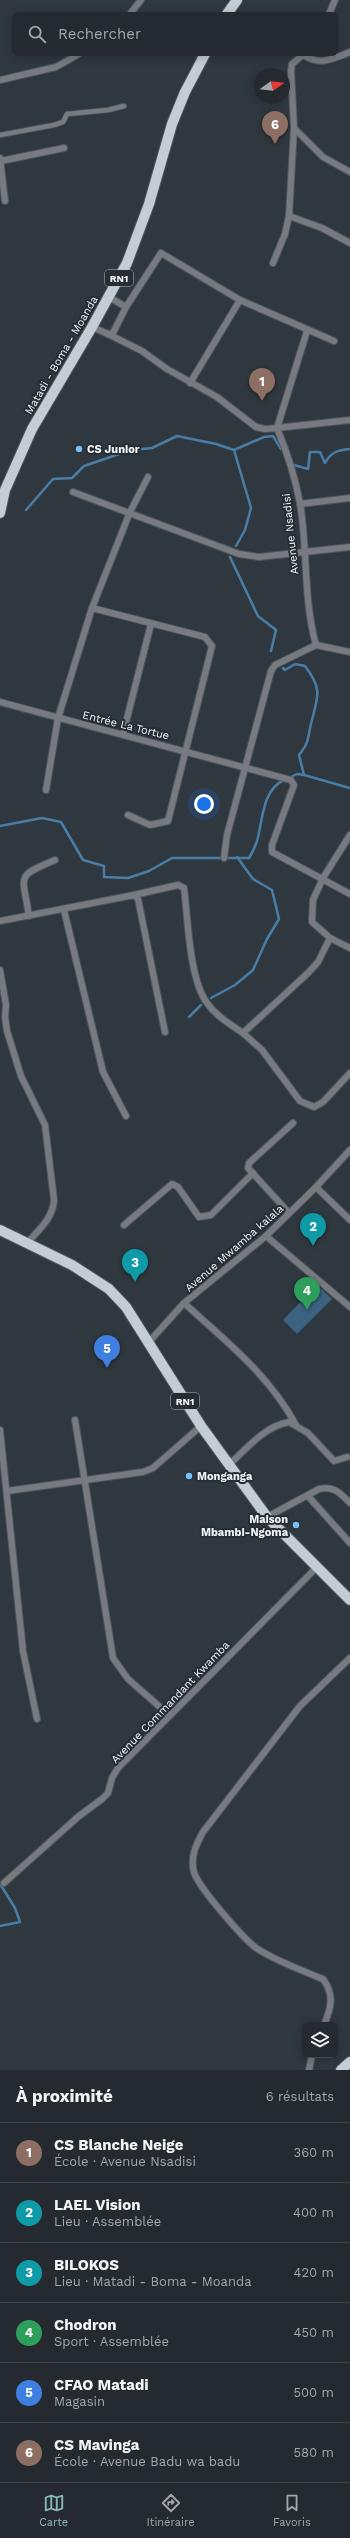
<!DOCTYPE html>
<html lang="fr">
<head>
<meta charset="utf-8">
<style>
	body { margin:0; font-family:"Work Sans",sans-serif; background:#2c3237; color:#f1f3f6 }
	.controls { position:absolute; right:12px; bottom:12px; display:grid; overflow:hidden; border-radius:6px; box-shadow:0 2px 10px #0003 }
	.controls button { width:36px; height:36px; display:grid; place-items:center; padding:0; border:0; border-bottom:1px solid #41464b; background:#242a2f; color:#f1f3f6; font:20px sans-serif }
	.compass { position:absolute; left:254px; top:68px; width:36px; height:36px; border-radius:50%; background:#242a2f; box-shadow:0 2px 10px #0003; rotate:75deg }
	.you { position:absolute; left:204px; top:804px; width:14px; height:14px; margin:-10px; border:3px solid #fff; border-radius:50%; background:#1a73e8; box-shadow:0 0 0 6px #1a73e833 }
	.badge { display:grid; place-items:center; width:26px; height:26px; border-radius:50%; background:#8bbbb9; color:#fff; font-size:13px; font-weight:700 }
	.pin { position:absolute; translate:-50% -33px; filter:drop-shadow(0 1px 2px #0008) }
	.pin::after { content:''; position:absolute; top:21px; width:14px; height:12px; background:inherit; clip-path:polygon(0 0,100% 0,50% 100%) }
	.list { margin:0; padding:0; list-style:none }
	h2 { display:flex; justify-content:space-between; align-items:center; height:52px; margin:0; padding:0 16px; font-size:17px }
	h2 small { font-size:13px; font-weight:400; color:#a3a7aa }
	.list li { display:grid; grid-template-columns:26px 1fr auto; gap:12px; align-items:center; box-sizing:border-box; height:60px; padding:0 16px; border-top:1px solid #41464b }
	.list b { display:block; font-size:15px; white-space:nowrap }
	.list p { margin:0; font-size:13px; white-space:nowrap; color:#a3a7aa }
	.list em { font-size:13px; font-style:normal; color:#a3a7aa }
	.icon { flex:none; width:22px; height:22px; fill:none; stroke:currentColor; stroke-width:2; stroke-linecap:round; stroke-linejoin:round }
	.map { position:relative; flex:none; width:350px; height:2070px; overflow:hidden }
	.search { position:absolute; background:#242a2f; box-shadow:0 2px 10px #0003; left:12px; right:12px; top:12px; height:44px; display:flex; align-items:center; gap:10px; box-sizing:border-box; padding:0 14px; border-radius:6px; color:#a3a7aa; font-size:15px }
	.sheet { height:412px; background:#242a2f }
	nav { display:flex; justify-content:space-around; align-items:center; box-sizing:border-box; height:56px; border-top:1px solid #41464b; background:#242a2f; font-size:11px; color:#a3a7aa }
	nav a { display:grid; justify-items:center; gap:2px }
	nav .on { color:#8bbbb9 }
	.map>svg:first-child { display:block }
	.green { fill:#3c6281 }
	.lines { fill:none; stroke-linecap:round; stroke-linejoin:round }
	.stream { stroke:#4a7da5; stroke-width:2.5 }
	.pedestrian-casing { stroke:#4f565d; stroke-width:6 }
	.minor-casing { stroke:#4f565d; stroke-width:8 }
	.trunk-casing { stroke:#4f565d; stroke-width:12 }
	.pedestrian { stroke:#777b7f; stroke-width:4.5 }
	.minor { stroke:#777b7f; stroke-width:6 }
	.trunk { stroke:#c4cdd5; stroke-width:10 }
	.poi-dot { fill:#78bff8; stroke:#262e34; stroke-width:1.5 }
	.labels { text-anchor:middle; stroke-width:4; stroke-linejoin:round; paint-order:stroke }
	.shield { fill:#262e34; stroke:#b4babf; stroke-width:1 }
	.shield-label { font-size:10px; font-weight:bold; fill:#f1f6fa }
	.street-label { font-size:11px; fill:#f1f6fa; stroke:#262e34 }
	.poi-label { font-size:11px; font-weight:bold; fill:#f1f6fa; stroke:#262e34; text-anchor:start }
</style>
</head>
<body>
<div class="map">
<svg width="350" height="2070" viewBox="0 0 350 2070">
	<rect width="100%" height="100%" fill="#30383f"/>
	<!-- green -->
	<path class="green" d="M317,1285L332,1299L297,1334L283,1320Z"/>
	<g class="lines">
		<!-- stream -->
		<g class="stream">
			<path d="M234,450L264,437L273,436L281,449"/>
			<path d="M294,465L308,469L310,452H320L325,463C331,452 338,450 350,449"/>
			<path d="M26,510L53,479L72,478L84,466L131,450L152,448L177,436L216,444L234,450L251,508L245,530L236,546"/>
			<path d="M230,557L258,616L276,630L271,651"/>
			<path d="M283,668L285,670L295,664L305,666C324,691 317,697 311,724C307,740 310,741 299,755L304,775"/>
			<path d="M289,778L297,774L304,775L350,788"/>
			<path d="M0,826L42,818L61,822L83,860L104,866V877L128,878L149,871L172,858H249C252,853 255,847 257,841C263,820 262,790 284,780"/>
			<path d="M211,998L235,985L253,970L267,939L279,919L272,890L253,879L237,857"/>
			<path d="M189,1017L201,1005"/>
			<path d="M0,1884L15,1908L20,1922L0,1926"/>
		</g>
		<!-- pedestrian casing -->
		<g class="pedestrian-casing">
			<path id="pedestrian" d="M0,135L54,125L63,122L67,114L108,110L124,106"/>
		</g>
		<!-- minor casing -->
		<g class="minor-casing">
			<g id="minor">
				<path d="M130,14L141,0"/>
				<path d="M329,14L335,0"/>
				<path d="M304,54L292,64L291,71L294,128L323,157L350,172"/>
				<path d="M303,55C320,66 333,59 350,52"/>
				<path d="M0,80L56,67L79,54"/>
				<path d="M0,158L5,201"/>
				<path d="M1,161L64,148"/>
				<path d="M289,216L322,228L350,243"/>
				<path d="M273,263L285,234L289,216L294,128"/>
				<path d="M109,297L126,307L113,333L108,334L142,351L167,369L217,397L256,427L265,429L277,428C287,452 295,477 300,503C308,551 303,598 316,645"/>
				<path d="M126,307L161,253L240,300L334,341"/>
				<path d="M92,327L108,334"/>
				<path d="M307,331L277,428L350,420"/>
				<path d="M190,383L240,300"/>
				<path d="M73,492L239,554L259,557L350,547"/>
				<path d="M300,504L350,498"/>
				<path d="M92,608L205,637L212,646L168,821L150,825L128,815"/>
				<path d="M316,645L350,652"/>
				<path d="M0,702L291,780L294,785L272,845V852L350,894"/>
				<path d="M123,734L151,624"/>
				<path d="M46,790L58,718L92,608L130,512L148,477"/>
				<path d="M350,835L323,878L313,900L312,922L330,938L318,962L308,973L243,1033L262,1050L300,1101L314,1107L323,1102L350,1073"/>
				<path d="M224,858L227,835L271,671L275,665L316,645"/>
				<path d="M134,895L178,885L184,888C188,919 189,978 207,1003C216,1016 230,1024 243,1033"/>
				<path d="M64,910L103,1072L126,1116"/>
				<path d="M29,916C23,875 14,877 55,860"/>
				<path d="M0,921L134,895L138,899L165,1032"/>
				<path d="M330,938L350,948"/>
				<path d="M0,970L6,1005L5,1017L7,1031L21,1076L45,1125L54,1200C53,1218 39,1230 27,1243"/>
				<path d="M316,1187L350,1220"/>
				<path d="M289,1213L248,1168L249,1163L293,1123"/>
				<path d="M124,1225L172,1184L178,1187L199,1217L211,1215L253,1173"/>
				<path d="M266,1236L350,1307"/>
				<path d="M184,1303C226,1341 269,1375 296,1425"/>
				<path d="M148,1343L184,1303L266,1236L316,1187L350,1150"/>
				<path d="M75,1420L113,1658L128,1679L169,1715"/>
				<path d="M0,1430L23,1651L37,1719"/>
				<path d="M229,1465C246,1449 265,1426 289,1422L308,1433L334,1461L347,1457"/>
				<path d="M7,1491L143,1472L153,1468L201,1426"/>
				<path d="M308,1496L350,1543"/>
				<path d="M267,1517L319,1489C335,1486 340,1493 350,1503"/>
				<path d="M4,1883L79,1816L102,1799L108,1793L112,1778L118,1768L317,1567"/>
				<path d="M324,2025C331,2008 335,1995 323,1979C301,1970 276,1961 256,1948C243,1938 198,1887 194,1872C190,1857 196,1845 203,1832L300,1706L350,1658"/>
				<path d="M309,2070L312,2055"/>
			</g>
		</g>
		<!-- trunk casing -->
		<g class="trunk-casing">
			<g id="trunk">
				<path d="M227,14L237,0"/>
				<path d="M0,513L5,490L32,429L92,327L127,263L149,204L172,124L185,92L205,54"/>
				<path d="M0,1230L72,1265L109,1289L126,1307L201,1426L267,1517L350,1600"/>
				<path d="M341,2070L350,2062"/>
			</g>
		</g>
		<!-- pedestrian -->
		<use href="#pedestrian" class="pedestrian"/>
		<!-- minor -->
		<use href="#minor" class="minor"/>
		<!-- trunk -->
		<use href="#trunk" class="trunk"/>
	</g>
	<!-- markers -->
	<g class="poi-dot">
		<circle cx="79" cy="449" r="4"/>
		<circle cx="189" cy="1476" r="4"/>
		<circle cx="296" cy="1525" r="4"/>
	</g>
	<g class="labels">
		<!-- shield labels -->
		<g class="shield">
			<rect x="105" y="270" width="28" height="16" rx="3"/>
			<rect x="171" y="1393" width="28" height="16" rx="3"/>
		</g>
		<g class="shield-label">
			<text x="119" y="282">RN1</text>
			<text x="185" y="1405">RN1</text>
		</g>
		<!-- street labels -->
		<g class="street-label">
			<text transform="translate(61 355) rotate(-60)" y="4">Matadi - Boma - Moanda</text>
			<text transform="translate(290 534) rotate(-96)" y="4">Avenue Nsadisi</text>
			<text transform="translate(126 725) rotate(14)" y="4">Entrée La Tortue</text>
			<text transform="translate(234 1248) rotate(-41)" y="4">Avenue Mwamba kalala</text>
			<text transform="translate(170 1702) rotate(-46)" y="4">Avenue Commandant Kwamba</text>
		</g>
		<!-- poi labels -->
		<g class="poi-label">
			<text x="87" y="453">CS Junior</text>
			<text x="197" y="1480">Monganga</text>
			<text x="288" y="1523" text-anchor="end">Maison<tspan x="288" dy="13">Mbambi-Ngoma</tspan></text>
		</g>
	</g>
</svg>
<div class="controls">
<button><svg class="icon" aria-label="layers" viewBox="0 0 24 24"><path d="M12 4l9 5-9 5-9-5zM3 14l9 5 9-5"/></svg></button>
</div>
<svg class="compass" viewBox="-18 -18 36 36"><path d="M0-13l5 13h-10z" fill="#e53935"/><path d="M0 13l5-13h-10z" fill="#a3a7aa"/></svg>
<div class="you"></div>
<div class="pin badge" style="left:262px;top:401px;background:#8d6e63">1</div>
<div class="pin badge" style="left:313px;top:1246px;background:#0f9aa8">2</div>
<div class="pin badge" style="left:135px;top:1282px;background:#0f9aa8">3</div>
<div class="pin badge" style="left:307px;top:1310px;background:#2e9e5b">4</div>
<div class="pin badge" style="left:107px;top:1368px;background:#3f7fe0">5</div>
<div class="pin badge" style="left:275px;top:144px;background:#8d6e63">6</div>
<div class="search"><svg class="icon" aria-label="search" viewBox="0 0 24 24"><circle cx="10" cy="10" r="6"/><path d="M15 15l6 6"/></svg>Rechercher</div>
</div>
<section class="sheet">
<h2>À proximité<small>6 résultats</small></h2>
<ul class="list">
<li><span class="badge" style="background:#8d6e63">1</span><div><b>CS Blanche Neige</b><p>École · Avenue Nsadisi</p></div><em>360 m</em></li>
<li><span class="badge" style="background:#0f9aa8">2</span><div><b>LAEL Vision</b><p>Lieu · Assemblée</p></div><em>400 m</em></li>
<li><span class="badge" style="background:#0f9aa8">3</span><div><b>BILOKOS</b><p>Lieu · Matadi - Boma - Moanda</p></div><em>420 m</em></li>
<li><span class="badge" style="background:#2e9e5b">4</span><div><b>Chodron</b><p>Sport · Assemblée</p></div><em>450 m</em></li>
<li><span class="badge" style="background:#3f7fe0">5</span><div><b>CFAO Matadi</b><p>Magasin</p></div><em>500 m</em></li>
<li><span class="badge" style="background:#8d6e63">6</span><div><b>CS Mavinga</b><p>École · Avenue Badu wa badu</p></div><em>580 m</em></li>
</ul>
</section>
<nav>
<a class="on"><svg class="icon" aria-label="map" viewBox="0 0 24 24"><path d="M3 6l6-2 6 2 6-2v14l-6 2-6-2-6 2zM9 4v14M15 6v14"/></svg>Carte</a>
<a><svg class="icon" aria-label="directions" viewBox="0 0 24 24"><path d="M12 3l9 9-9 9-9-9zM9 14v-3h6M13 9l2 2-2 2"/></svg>Itinéraire</a>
<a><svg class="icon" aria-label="saved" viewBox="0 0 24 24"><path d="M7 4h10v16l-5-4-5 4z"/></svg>Favoris</a>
</nav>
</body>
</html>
